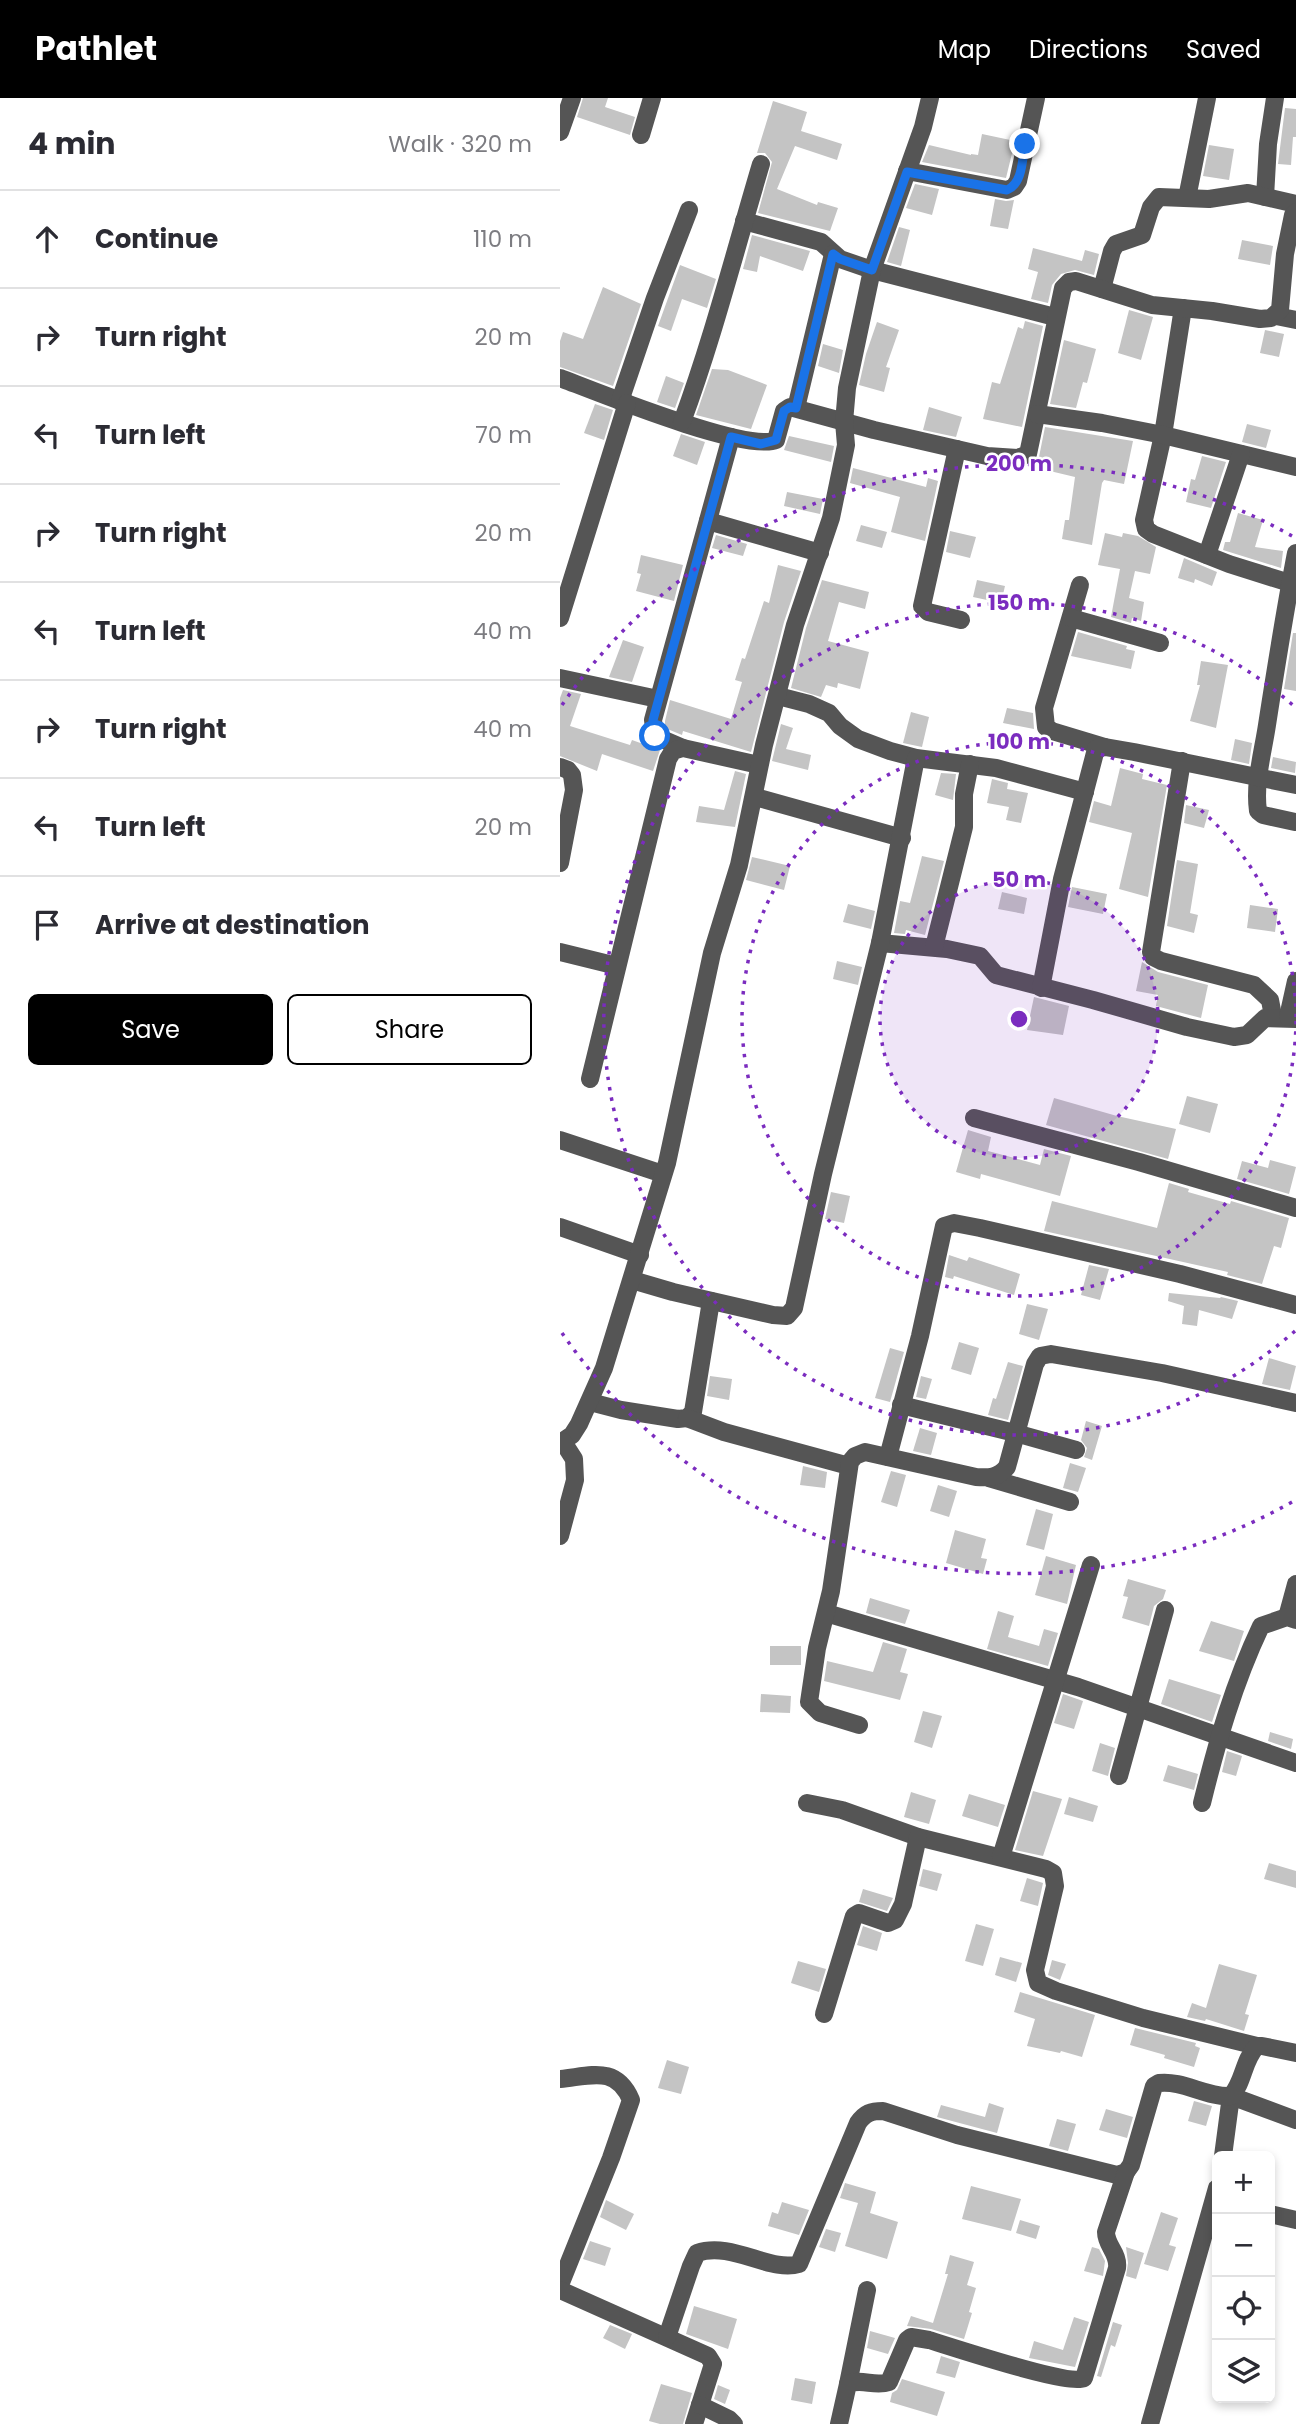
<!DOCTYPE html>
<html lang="en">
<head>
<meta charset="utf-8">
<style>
	body { margin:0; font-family:Poppins,sans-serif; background:#f2f2f3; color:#2b2b33 }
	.controls { position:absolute; right:21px; bottom:21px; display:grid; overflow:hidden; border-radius:10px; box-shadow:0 4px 10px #0003 }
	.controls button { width:63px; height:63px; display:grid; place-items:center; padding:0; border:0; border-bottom:2px solid #e1e1e2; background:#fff; color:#2b2b33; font:35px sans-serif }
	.stop { position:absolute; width:21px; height:21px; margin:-16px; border:5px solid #1a73e8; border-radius:50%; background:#fff }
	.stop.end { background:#1a73e8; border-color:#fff; box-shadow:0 2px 7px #0008 }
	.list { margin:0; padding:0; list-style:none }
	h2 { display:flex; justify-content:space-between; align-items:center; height:91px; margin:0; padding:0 28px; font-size:30px }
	h2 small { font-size:23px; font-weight:400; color:#7c7c81 }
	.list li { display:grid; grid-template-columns:46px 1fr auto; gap:21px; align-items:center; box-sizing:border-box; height:98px; padding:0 28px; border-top:2px solid #e1e1e2 }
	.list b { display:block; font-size:26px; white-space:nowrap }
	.list em { font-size:23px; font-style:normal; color:#7c7c81 }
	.actions { display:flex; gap:14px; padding:21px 28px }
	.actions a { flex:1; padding:16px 0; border:2px solid #000; border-radius:10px; text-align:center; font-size:24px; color:#000 }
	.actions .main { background:#000; color:#fff }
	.icon { flex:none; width:38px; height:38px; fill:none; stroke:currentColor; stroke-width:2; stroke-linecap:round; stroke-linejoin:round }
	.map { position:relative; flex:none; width:736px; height:2326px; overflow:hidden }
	header { display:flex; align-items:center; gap:42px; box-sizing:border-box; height:98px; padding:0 35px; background:#000; color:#fff }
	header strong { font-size:33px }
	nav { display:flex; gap:38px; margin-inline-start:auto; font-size:24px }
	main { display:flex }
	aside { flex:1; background:#fff }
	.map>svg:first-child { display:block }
	.building { fill:#c4c4c4 }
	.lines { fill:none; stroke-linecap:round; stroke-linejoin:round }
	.minor { stroke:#555; stroke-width:18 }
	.route { stroke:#1a73e8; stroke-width:9 }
	.ring { fill:none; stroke:#7b2cbf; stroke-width:3.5; stroke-dasharray:3.5 7 }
	.centre { fill:#7b2cbf; stroke:#fff; stroke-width:3.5 }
	.ring-label { font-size:21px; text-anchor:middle; font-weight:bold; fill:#7b2cbf; stroke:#fff; stroke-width:5; stroke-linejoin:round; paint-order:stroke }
</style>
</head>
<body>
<header>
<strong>Pathlet</strong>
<nav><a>Map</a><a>Directions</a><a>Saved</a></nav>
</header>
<main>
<aside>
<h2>4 min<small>Walk · 320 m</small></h2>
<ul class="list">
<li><svg class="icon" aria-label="ahead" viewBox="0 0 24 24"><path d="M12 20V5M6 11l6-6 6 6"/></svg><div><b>Continue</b></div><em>110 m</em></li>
<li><svg class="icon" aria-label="right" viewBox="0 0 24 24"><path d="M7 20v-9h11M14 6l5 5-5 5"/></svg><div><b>Turn right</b></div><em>20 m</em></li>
<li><svg class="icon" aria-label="left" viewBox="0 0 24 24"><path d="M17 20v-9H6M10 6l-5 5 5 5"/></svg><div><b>Turn left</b></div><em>70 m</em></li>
<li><svg class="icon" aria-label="right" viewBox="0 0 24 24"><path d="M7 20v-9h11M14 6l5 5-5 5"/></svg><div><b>Turn right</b></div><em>20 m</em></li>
<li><svg class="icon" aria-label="left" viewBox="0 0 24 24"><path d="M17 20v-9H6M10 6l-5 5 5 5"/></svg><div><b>Turn left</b></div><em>40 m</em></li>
<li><svg class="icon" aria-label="right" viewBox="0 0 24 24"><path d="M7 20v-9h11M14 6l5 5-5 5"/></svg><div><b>Turn right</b></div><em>40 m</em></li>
<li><svg class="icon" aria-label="left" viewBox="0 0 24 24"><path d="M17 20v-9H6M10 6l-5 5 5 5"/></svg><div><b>Turn left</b></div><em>20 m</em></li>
<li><svg class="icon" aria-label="arrive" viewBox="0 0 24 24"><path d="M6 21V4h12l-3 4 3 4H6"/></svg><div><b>Arrive at destination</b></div></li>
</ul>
<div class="actions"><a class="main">Save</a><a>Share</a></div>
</aside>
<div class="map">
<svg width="736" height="2326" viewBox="0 0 736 2326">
	<rect width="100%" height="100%" fill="#fff"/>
	<!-- building -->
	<g class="building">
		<path d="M23,0H48L45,9L75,19L70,37L17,19Z"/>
		<path d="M213,3L247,14L241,33L282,46L277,62L235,48L217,91L257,107L258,104L278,110L270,133L198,115L212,64L205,55H197Z"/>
		<path d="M725,10L736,11V39H733L731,67L718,66Z"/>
		<path d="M422,36L455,43L446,80L362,64L369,47L411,57V56L418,57Z"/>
		<path d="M649,47L674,51L669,82L643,78Z"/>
		<path d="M355,86L379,91L372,117L346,110Z"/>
		<path d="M435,101L446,103L454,102L448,131L430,128Z"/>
		<path d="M339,129L350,132L341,168L327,164Z"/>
		<path d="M192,137L250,153L243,173L200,158L197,174L183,171Z"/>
		<path d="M682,142L713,148L710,167L678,161Z"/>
		<path d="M473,150L522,163L525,152L539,156L534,177L515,172L501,176L492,187L488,205L471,201L478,174L468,171Z"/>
		<path d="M120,167L156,181L147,210L122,201L111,233L98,228Z"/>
		<path d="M43,189L81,206L53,288L0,269V243L3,234L23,241Z"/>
		<path d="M569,212L593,219L581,262L558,255Z"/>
		<path d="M465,223L483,228L462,329L423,321L432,284L440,286L458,229L463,231Z"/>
		<path d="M317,224L339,232L326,269L330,270L324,294L299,287L306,256Z"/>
		<path d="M705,232L724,236L719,259L700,255Z"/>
		<path d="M504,242L536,251L527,285L523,284L516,310L490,306Z"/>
		<path d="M263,246L283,252L279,275L258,268Z"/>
		<path d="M152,271L168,272L207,287L191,331L136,317Z"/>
		<path d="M106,278L124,285L115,310L97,304Z"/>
		<path d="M35,306L53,312L44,342L24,335Z"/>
		<path d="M369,309L402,319L396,339L363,332Z"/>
		<path d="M687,326L711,332L706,350L682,344Z"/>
		<path d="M485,329L573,343L564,386L544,382L542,385L532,447L502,441L505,422H509L515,379L469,368L479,359Z"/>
		<path d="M121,336L145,344L137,367L113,358Z"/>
		<path d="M229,338L274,348L271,364L224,352Z"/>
		<path d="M642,358L666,364L651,410L626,404L631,381L635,382Z"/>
		<path d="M293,370L366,389L368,380L378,383L365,443L331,434L340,399L290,385Z"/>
		<path d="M227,394L263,401L260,416L224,408Z"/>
		<path d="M678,415L703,422L695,449L723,453L721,470L663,452L665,444H670Z"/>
		<path d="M301,427L327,434L322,450L296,443Z"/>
		<path d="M390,433L416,439L410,460L386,454Z"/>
		<path d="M545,435L562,439L563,435L578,438L596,449L590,476L575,473L569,500L584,504L581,523L572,520L571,525L551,519L560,471L538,467Z"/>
		<path d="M156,437L187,446L183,458L152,450Z"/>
		<path d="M81,457L123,467L114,503L76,493L81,476L77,475Z"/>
		<path d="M624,460L657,474L652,488L635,481L634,485L618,480Z"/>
		<path d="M218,467L241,473L224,524L191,654L123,633L122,637L105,630V623L110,602L171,621L182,584L175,582L182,560L185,561L204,503L209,505Z"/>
		<path d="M262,482L309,494L305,511L279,504L268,543L309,554L300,591L278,585L277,590L266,587L261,599L231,590L246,530Z"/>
		<path d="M417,482L445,488L441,505L413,499Z"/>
		<path d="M518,534L567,548L566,551L575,553L571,571L511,558Z"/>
		<path d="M733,535H736V593L724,591Z"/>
		<path d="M63,542L84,549L72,584L49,579Z"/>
		<path d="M641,563L668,567L656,630L630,623L640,587H637Z"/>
		<path d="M3,592L21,596L10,628L70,647L72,642L100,652L93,673L42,656L37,673L0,658V600Z"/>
		<path d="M447,610L473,615L474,631L443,625Z"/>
		<path d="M351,614L369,619L362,649L343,645Z"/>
		<path d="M221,626L233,630L226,651L251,657L248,672L212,663Z"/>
		<path d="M675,641L692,645L689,666L671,662Z"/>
		<path d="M713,659L736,664L735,675L711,670Z"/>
		<path d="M560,670L583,676L582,681L607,687L588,799L559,791L572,735L529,724L534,703L551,708Z"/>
		<path d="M175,673L186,676L175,729L136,724L139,708L164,712Z"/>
		<path d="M381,675L396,676L393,702L375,697Z"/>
		<path d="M432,681L448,685L447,691L468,695L461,725L446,722L449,709L427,705Z"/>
		<path d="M626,707L649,712L644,730L624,725Z"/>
		<path d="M362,758L384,763L365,837L346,832L345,836L334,835L340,803L350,805Z"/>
		<path d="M192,759L230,768L224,792L186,782Z"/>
		<path d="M617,762L638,766L630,815L638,817L634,835L607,828Z"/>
		<path d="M512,789L547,796L543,816L508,809Z"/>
		<path d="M442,794L467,800L464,816L438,811Z"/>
		<path d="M288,806L315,813L311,831L283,824Z"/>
		<path d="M690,807L718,811L715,834L687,830Z"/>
		<path d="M277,863L302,869L298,887L273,881Z"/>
		<path d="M582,864L598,874L648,887L641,920L596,908L598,897L576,893Z"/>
		<path d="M474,899L509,908L503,937L467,932Z"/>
		<path d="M627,998L658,1006L650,1035L619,1026Z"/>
		<path d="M494,1000L557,1018L616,1031L608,1061L486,1027Z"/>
		<path d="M408,1032L431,1039L428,1053L480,1067L484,1051L511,1058L500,1098L421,1076L420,1081L396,1074Z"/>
		<path d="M710,1062L736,1069L729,1096L677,1081L682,1063L708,1070Z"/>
		<path d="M609,1085L629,1091L628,1094L670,1106L671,1103L729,1120L721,1150L714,1148L702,1186L667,1177L668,1174L484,1133L492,1103L597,1130Z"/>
		<path d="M271,1094L290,1098L284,1125L265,1121Z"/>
		<path d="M389,1157L407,1163L409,1159L460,1176L454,1197L394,1178L393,1181L385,1179Z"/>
		<path d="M529,1167L549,1171L540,1202L521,1197Z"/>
		<path d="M609,1195L660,1200L661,1199L678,1203L672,1221L639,1212L637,1228L622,1226L624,1208L608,1203Z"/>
		<path d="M467,1206L488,1211L479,1242L459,1236Z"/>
		<path d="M399,1244L419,1250L411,1277L391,1271Z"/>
		<path d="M330,1250L344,1254L330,1304L315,1300Z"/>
		<path d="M709,1260L736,1268L730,1292L702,1286Z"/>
		<path d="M448,1264L463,1268L448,1322L428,1317L433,1300L436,1301Z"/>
		<path d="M150,1278L172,1281L169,1302L147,1298Z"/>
		<path d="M361,1278L372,1281L366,1301L356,1299Z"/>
		<path d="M526,1323L542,1328L532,1362L524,1359L527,1350L521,1342Z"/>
		<path d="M360,1330L377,1335L371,1357L353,1353Z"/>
		<path d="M510,1365L526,1370L518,1394L503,1390Z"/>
		<path d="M243,1368L267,1374L265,1390L240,1387Z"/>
		<path d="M331,1373L346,1377L337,1409L321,1404Z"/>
		<path d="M378,1387L397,1393L389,1419L370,1413Z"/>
		<path d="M476,1411L493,1416L484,1452L466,1447Z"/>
		<path d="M395,1432L426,1441L421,1460L427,1461L423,1476L386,1465Z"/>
		<path d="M486,1458L516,1467L507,1506L475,1497Z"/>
		<path d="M568,1481L606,1492L603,1501L594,1508L589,1528L562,1520L568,1499L563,1498Z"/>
		<path d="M310,1500L350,1512L345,1526L306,1515Z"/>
		<path d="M438,1513L454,1518L448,1539L479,1548L484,1531L498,1535L488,1568L427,1551Z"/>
		<path d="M651,1523L684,1533L674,1563L639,1553Z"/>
		<path d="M323,1544L347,1551L340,1574L348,1576L340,1602L264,1583L267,1563L313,1574Z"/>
		<rect x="210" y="1548" width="31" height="19"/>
		<path d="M609,1581L661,1597L652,1624L601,1606Z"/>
		<path d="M201,1596L231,1598L230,1615L200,1614Z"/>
		<path d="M503,1596L523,1603L514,1631L494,1625Z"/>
		<path d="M363,1613L382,1618L372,1650L354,1644Z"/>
		<path d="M710,1634L733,1641L731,1651L708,1643Z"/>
		<path d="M540,1645L555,1650L548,1678L532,1673Z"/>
		<path d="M667,1653L682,1658L676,1678L662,1674Z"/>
		<path d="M608,1667L638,1676L634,1692L603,1683Z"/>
		<path d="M473,1693L502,1701L483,1758L455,1752Z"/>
		<path d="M351,1694L376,1702L369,1726L344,1719Z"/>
		<path d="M409,1696L445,1707L438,1729L402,1718Z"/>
		<path d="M509,1699L538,1708L533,1724L504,1716Z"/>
		<path d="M709,1765L736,1773V1790L704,1781Z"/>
		<path d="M363,1771L382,1776L377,1793L359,1788Z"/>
		<path d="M467,1780L483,1785L478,1808L460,1803Z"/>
		<path d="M303,1791L333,1800L327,1813L299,1804Z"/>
		<path d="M416,1826L434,1831L423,1868L405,1863Z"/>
		<path d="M303,1828L322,1835L317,1853L297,1847Z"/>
		<path d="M440,1859L462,1865L456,1884L435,1877Z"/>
		<path d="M492,1862L506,1866L500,1882L488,1877Z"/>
		<path d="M238,1863L266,1871L259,1894L231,1885Z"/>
		<path d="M659,1866L697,1877L685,1916L689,1917L684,1933L646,1921L645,1923L627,1919L632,1905L646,1910Z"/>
		<path d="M460,1894L535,1917L522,1959L501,1953L500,1955L467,1948L475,1921L454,1914Z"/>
		<path d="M575,1930L636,1945L635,1948L640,1950L634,1969L604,1960L605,1957L570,1947Z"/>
		<path d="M107,1962L129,1969L121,1996L98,1990Z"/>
		<path d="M634,2003L652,2008L646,2028L628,2023Z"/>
		<path d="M429,2005L444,2010L437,2035L377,2019L381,2007L425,2019Z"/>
		<path d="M546,2011L573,2019L567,2040L539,2032Z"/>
		<path d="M497,2021L516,2026L508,2053L489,2048Z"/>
		<path d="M285,2085L316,2094L310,2115L338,2124L327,2161L285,2148L298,2105L280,2100Z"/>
		<path d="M411,2088L461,2101L451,2133L402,2121Z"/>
		<path d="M46,2102L74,2116L66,2132L40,2119Z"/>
		<path d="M222,2104L249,2112L239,2137L208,2128L212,2114L218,2116Z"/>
		<path d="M601,2114L618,2120L609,2147L616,2149L608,2173L584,2166Z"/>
		<path d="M460,2122L480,2128L476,2141L456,2135Z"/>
		<path d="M266,2131L281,2135L275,2154L259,2149Z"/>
		<path d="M30,2143L51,2150L45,2168L23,2161Z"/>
		<path d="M532,2149L539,2151L545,2163L543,2178L524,2173Z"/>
		<path d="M566,2149L584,2155L576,2181L566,2178L568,2165Z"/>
		<path d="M390,2157L414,2164L407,2187L416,2190L409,2214L412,2215L404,2241L371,2231L347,2228L351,2218L373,2225L388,2176H385Z"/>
		<path d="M134,2208L177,2221L168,2251L126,2236Z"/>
		<path d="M514,2219L529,2224L515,2269L469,2260L474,2243L503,2252Z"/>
		<path d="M553,2224L562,2227L555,2249L551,2247L541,2279L537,2278Z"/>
		<path d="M50,2227L72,2236L65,2251L43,2240Z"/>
		<path d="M310,2233L335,2240L328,2256L307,2250Z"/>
		<path d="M381,2258L400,2264L395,2280L376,2275Z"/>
		<path d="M235,2280L256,2284L252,2306L231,2302Z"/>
		<path d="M342,2281L385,2294L377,2318L330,2304L332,2295L337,2292Z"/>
		<path d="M101,2286L132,2295L123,2326H100L89,2323Z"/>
		<path d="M158,2287L170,2292L165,2306L154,2301Z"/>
	</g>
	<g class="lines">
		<!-- minor -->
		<g class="minor">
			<path d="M0,34L12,0"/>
			<path d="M81,37L92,0"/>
			<path d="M347,73L447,92L454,89L458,83L476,0"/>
			<path d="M705,99L708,46L715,0"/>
			<path d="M627,100L647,0"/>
			<path d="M184,123L261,144L280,161L312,172L495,219"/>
			<path d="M542,191L552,153L556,146L582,137L591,109L599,99L649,101L688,95L736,106"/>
			<path d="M623,210L603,337L584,422L586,431L593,436L669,466L736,487"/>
			<path d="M716,218L736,222"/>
			<path d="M0,280C37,294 186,355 216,342L224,313L230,309L314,332L427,358L458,360L468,356L503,190L509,184L516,183L592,207L652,213L700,221L711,220L720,212L725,156L733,117L736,114"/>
			<path d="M60,303L95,200L129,112"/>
			<path d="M236,310L273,156"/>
			<path d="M477,316L542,325L603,337L736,369"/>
			<path d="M122,324C153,240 175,153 201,66"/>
			<path d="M397,351L362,508L368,514L401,522"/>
			<path d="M148,423L260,455"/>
			<path d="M647,457L681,356"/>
			<path d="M520,487L484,610L486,629L492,633L545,649"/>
			<path d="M0,520L67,305"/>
			<path d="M511,520L600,545"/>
			<path d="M0,580L98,601"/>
			<path d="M218,598L249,606L269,615L280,628L298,641L330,653L356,660L436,670L525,694"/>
			<path d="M123,650L95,638L93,622L171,339"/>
			<path d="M622,663L591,854L593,859L601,863L694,887L710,902L713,918"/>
			<path d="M0,669L8,672L12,677L14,692L0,765"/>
			<path d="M195,699L342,740"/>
			<path d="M735,724L703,717L698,713C694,685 703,654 707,627C716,569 725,512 736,455"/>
			<path d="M320,845L387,851L420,858L436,877L533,902L627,929L674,939L687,937L705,920L736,921"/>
			<path d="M374,849L404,729V696L410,666"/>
			<path d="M0,854L57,868"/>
			<path d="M481,890L502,781L536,651L545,649L574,654L736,687"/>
			<path d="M728,919L736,883"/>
			<path d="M30,981L108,661L113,653L123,650L199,667"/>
			<path d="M414,1020L579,1064L736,1110"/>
			<path d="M0,1042L103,1076"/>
			<path d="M0,1129L80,1157"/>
			<path d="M72,1182L113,1194L213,1217L227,1218L234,1210L263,1076L320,845L356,660"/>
			<path d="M30,1304L61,1312L118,1321L127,1320L133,1314L151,1203"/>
			<path d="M341,1307L455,1335L516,1352"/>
			<path d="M127,1320L164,1334L289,1368"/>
			<path d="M0,1345L12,1337L19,1326L44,1270L107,1065L152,855L179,767L204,647L235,527L271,420L286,347L284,324L287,290L312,172L363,29L370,0"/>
			<path d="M328,1359L360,1238L384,1128L394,1125L420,1130L620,1176L736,1207"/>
			<path d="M429,1380L510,1404"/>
			<path d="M0,1438L15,1382L14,1361L3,1344"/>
			<path d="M266,1515L518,1589L736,1665"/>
			<path d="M727,1519L736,1486"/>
			<path d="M299,1627L260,1615L249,1604L257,1550L271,1493L290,1364L295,1358L305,1354L416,1379C429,1380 438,1380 447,1369L475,1266L480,1258L491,1256L602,1275L736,1305"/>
			<path d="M559,1678L605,1512"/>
			<path d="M247,1705L282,1712L358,1739L486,1771L493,1775L495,1788L475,1872L478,1885L496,1893L583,1920L697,1948"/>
			<path d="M642,1705C657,1644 674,1585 701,1528L727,1519L736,1522"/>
			<path d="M441,1759L531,1467"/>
			<path d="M264,1916L294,1818L299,1815L328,1825L335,1822L343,1806L358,1739"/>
			<path d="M0,1981C31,1978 56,1967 71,2002L51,2060L0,2187"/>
			<path d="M663,2058L671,1998L736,2022"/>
			<path d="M710,2116L736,2122"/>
			<path d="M0,2192L148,2258L153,2266L134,2326"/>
			<path d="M107,2239L131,2168L137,2155C172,2143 211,2175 239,2166L298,2025C305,2015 311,2013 323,2013L397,2037L557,2077L566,2074L571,2067L594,1988L599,1985C623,1982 647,2000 671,1998C684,1984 683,1962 697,1948H702L736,1955"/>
			<path d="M288,2286L307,2192"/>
			<path d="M140,2307L169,2321L174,2326"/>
			<path d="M279,2326L288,2286C301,2280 315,2289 329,2284L347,2242L351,2239L369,2242C392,2249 509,2288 524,2280L557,2170C559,2155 546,2148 546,2134L566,2074"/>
			<path d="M590,2326L657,2090"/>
		</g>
	</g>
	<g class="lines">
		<!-- route -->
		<path class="route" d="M95,638L93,622L171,339L201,346L216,342L224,313L230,309L236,310L273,156L280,161L312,172L347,74L447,92C463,85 462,62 465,46"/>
	</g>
	<!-- distance rings -->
	<circle cx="459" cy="921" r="139" fill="#7b2cbf" fill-opacity=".12"/>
	<g class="ring">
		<circle cx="459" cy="921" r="139"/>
		<path d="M736 923A277 277 0 1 1 736 919"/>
		<path d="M735 1233A416 416 0 1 1 735 609"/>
		<path d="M732 1404A555 555 0 0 1 2 1235M2 607A555 555 0 0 1 732 438"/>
	</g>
	<circle cx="459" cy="921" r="10" class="centre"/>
	<g class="ring-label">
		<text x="459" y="373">200 m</text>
		<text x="459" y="512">150 m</text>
		<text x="459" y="651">100 m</text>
		<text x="459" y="789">50 m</text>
	</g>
</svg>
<div class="controls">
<button>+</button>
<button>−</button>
<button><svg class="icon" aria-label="locate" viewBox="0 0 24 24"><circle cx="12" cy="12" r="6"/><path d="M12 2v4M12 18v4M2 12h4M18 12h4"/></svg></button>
<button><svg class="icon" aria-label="layers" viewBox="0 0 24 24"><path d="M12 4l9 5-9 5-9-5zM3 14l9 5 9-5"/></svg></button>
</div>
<div class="stop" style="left:95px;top:638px"></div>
<div class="stop end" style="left:465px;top:46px"></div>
</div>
</main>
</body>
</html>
